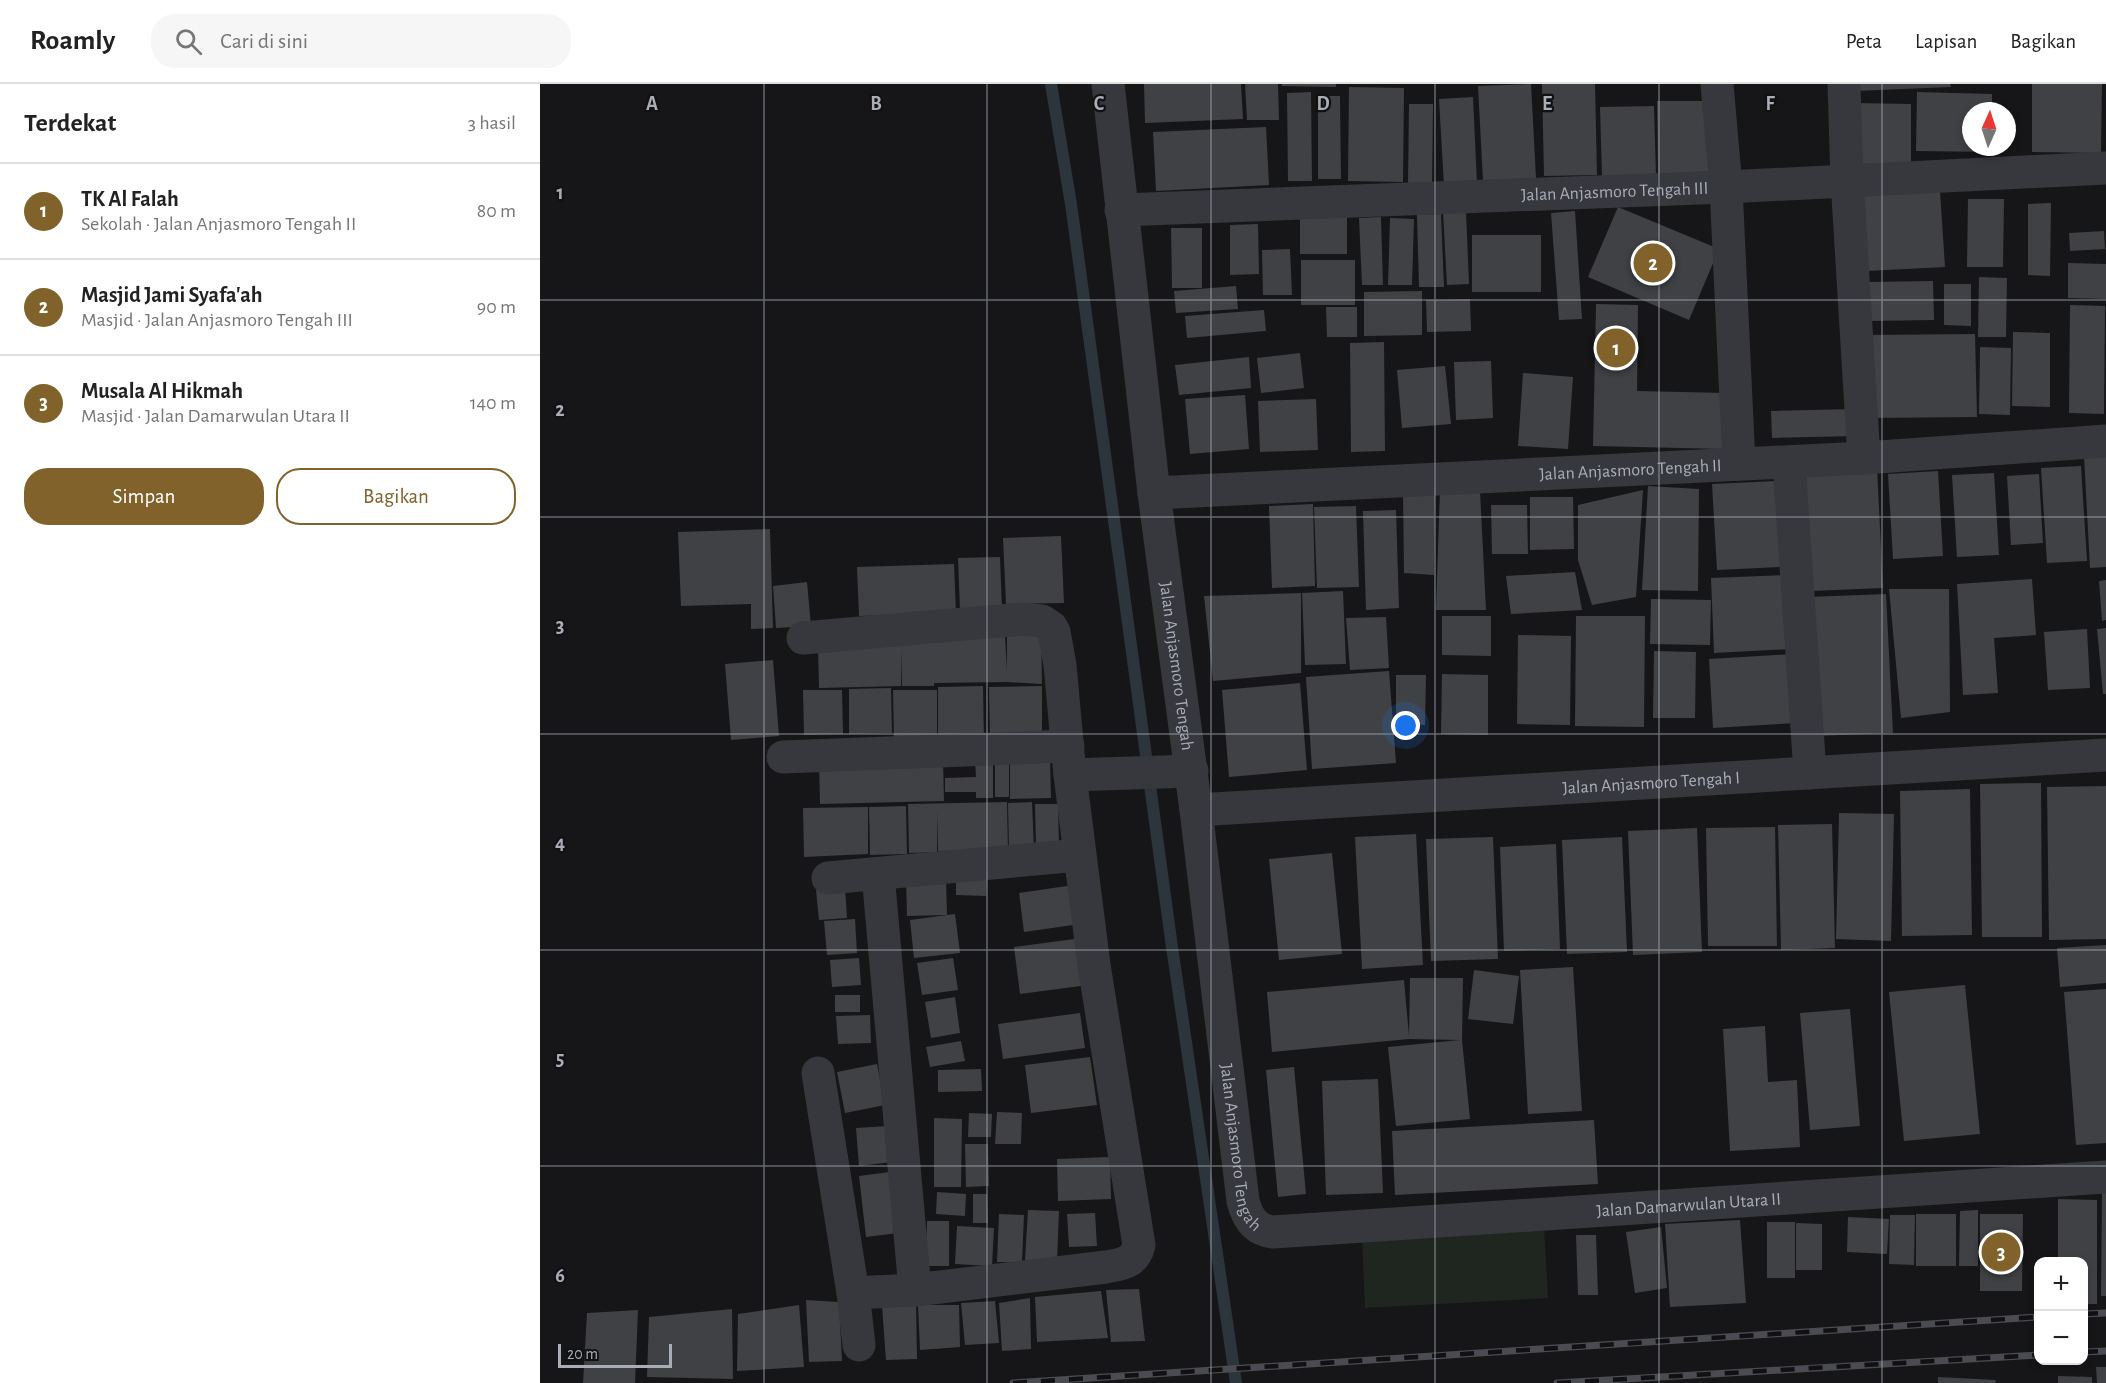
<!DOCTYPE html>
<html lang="id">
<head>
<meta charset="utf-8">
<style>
	body { margin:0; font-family:"Alegreya Sans",sans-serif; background:#f6f6f6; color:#222 }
	.controls { position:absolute; right:18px; bottom:18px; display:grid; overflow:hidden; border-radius:12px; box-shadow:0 3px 9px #0003 }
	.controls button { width:54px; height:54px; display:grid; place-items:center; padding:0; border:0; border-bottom:2px solid #e0e0e0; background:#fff; color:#222; font:30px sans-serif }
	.compass { position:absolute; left:1422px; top:18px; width:54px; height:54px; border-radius:50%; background:#fff; box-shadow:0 3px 9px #0003; rotate:3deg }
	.scale { position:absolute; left:18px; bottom:15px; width:114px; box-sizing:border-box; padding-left:6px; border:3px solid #a8adb8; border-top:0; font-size:16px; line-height:21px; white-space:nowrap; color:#a8adb8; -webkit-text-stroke:4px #111113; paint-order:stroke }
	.you { position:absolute; left:866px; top:642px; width:21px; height:21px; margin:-15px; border:4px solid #fff; border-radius:50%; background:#1a73e8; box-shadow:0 0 0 9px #1a73e833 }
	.badge { display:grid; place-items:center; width:39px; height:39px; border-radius:50%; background:#80622a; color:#fff; font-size:20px; font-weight:700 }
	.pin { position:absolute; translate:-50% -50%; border:3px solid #fff; box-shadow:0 2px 6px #0006 }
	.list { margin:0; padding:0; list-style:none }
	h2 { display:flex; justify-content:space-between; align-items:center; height:78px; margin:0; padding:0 24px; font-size:26px }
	h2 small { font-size:20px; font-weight:400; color:#767676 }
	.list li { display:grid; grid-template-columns:39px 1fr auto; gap:18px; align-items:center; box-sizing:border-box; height:96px; padding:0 24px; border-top:2px solid #e0e0e0 }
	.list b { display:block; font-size:22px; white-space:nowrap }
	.list p { margin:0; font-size:20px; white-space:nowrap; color:#767676 }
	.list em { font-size:20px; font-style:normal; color:#767676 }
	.actions { display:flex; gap:12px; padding:18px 24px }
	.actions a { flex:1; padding:14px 0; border:2px solid #80622a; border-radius:24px; text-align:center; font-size:21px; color:#80622a }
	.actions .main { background:#80622a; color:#fff }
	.icon { flex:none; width:33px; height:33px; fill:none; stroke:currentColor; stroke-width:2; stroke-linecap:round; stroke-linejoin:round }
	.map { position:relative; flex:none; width:1566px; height:1299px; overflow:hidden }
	header { display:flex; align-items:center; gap:36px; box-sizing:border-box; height:84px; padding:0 30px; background:#fff; border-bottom:2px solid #e0e0e0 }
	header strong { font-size:28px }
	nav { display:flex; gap:33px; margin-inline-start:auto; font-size:21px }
	.search { width:420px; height:54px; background:#f6f6f6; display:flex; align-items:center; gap:15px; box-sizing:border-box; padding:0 21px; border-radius:24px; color:#767676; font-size:22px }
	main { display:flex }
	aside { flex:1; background:#fff }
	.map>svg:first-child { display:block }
	.green { fill:#1e261f }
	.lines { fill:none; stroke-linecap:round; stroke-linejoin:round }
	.stream { stroke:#2c353c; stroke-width:12 }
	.building { fill:#404145 }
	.minor { stroke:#37383d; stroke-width:33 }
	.rail-casing { stroke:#4a4c52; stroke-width:7 }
	.rail { stroke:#111113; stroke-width:4.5; stroke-dasharray:14; stroke-linecap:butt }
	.grid { fill:none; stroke:#a8adb8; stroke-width:1.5; stroke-opacity:0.55 }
	.labels { text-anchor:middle; stroke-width:4.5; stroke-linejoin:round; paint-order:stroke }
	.street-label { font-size:18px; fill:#a8adb8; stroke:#111113 }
	.grid-label { font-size:20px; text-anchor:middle; font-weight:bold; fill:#a8adb8; stroke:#111113; stroke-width:4.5; stroke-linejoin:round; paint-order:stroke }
</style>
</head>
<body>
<header>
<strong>Roamly</strong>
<div class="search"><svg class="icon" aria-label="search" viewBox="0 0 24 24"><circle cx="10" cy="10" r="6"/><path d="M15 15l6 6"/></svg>Cari di sini</div>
<nav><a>Peta</a><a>Lapisan</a><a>Bagikan</a></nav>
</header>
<main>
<aside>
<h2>Terdekat<small>3 hasil</small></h2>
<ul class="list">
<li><span class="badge">1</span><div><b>TK Al Falah</b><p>Sekolah · Jalan Anjasmoro Tengah II</p></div><em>80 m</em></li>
<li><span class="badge">2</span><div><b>Masjid Jami Syafa'ah</b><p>Masjid · Jalan Anjasmoro Tengah III</p></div><em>90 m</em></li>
<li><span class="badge">3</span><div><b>Musala Al Hikmah</b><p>Masjid · Jalan Damarwulan Utara II</p></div><em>140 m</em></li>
</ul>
<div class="actions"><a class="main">Simpan</a><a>Bagikan</a></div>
</aside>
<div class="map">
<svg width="1566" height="1299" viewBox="0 0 1566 1299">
	<rect width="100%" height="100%" fill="#161618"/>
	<!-- green -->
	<path class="green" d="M1004,1144L1008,1214L825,1224L822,1153Z"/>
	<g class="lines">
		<!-- stream -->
		<path class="stream" d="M511,0L531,120L632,863L696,1299"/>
	</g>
	<!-- building -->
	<g class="building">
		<path d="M604,0H701L703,35L605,39Z"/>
		<path d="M705,0H738L739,36H707Z"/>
		<path d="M742,0H796V3L742,2Z"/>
		<path d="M991,0L996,94L943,97L938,2Z"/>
		<path d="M1002,0H1055L1057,91L1004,92Z"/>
		<path d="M1315,0H1410L1411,3L1315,7Z"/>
		<path d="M1492,0H1562L1561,69L1492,68Z"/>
		<path d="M809,3L864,4L863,98L808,97Z"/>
		<path d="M771,8L772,97H748L747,9Z"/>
		<path d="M1377,8L1452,10V27H1431V63H1451V68L1376,67Z"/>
		<path d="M778,12H800L801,95H778Z"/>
		<path d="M933,13L937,100L904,102L899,15Z"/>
		<path d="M1117,17H1177L1178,89L1118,90Z"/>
		<path d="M1315,19L1371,20V80H1314Z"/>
		<path d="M869,20H893L892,102L868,101Z"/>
		<path d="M1114,22L1116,92L1062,93L1060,23Z"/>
		<path d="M726,43L729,101L616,107L613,48Z"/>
		<path d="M1400,107L1405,183L1326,187L1322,111Z"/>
		<path d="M1428,115H1464L1463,183H1427Z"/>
		<path d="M1511,119L1510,192L1488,191V120Z"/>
		<path d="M1078,123L1179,165L1149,236L1048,193Z"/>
		<path d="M926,127L929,200L907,201L903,128Z"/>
		<path d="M1035,127L1042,235L1019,236L1011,129Z"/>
		<path d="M901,130L904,203H879L877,131Z"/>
		<rect x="760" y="131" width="47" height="39"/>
		<path d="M841,133L843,201H822L819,134Z"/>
		<path d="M850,134L874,135L872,201H848Z"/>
		<path d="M718,140L719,190L690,191V141Z"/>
		<path d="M631,144H662V204H632Z"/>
		<path d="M1564,147L1565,165L1530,167L1529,149Z"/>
		<rect x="932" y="151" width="69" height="57"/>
		<path d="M750,165L752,211H723L722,166Z"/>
		<rect x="761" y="176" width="54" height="45"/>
		<path d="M1528,179L1566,180V215L1528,214Z"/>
		<path d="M1439,193L1467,194L1466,253H1438Z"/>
		<path d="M1393,197L1394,236L1329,237L1327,198Z"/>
		<path d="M1404,200H1431V242L1404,241Z"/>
		<path d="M696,202L698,225L636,229L634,207Z"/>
		<path d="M882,207V251L824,252V208Z"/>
		<path d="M930,215L931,247L887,248L886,216Z"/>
		<path d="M1056,220L1098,221L1097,307L1186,309L1185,365L1053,362Z"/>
		<path d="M1530,221L1565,222L1564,330L1529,329Z"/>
		<path d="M786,223H817V253H787Z"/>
		<path d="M724,226L726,247L647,254L645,232Z"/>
		<path d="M1473,248L1510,249V323L1472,322Z"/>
		<path d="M1435,250L1437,333L1328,334L1326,251Z"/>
		<path d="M844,258L845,367L811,368L810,259Z"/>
		<path d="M1440,263L1471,264L1470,331L1439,330Z"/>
		<path d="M760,269L764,304L721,309L717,274Z"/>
		<path d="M709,273L711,304L639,311L635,281Z"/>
		<path d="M951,277L953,334L916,336L914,278Z"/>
		<path d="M905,282L911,340L862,344L857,286Z"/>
		<path d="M983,289L1033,293L1028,365L978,362Z"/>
		<path d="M705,311L709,365L650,370L645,315Z"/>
		<path d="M776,315L778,366L720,368L718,317Z"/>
		<path d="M1315,325L1316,352L1232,354L1231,327Z"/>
		<path d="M1566,370V483L1550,484L1544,372Z"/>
		<path d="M1541,382L1547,477L1507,479L1501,384Z"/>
		<path d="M1337,384L1343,504L1271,507L1266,387Z"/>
		<path d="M1398,387L1403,472L1353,475L1348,390Z"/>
		<path d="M1454,389L1459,471L1417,473L1412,391Z"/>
		<path d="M1499,390L1503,459L1471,461L1467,392Z"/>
		<path d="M1237,397L1241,483L1177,486L1172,400Z"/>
		<path d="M1108,402L1159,405L1158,507L1102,506Z"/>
		<path d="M900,405L940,407L946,526H896Z"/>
		<path d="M1103,406L1096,513L1052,521L1038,476V421Z"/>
		<path d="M863,407H895L894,491L864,489Z"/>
		<path d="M990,413H1033L1034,465L990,466Z"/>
		<path d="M773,420L775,502L732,504L729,422Z"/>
		<path d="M951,421H987L988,470H952Z"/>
		<path d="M816,422L819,503L777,504L774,423Z"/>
		<path d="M856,426L859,524L826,526L823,427Z"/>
		<path d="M230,445L233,544L211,545V520L141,522L138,448Z"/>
		<path d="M521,452L524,519L466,520L463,454Z"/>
		<path d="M460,473L462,526L420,527L418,474Z"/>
		<path d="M414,480L416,529L319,532L317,483Z"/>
		<path d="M1035,488L1042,526L971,530L966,492Z"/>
		<path d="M1249,491L1252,565L1174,569L1171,494Z"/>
		<path d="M1492,495L1496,551L1454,554L1458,609L1423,611L1417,500Z"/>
		<path d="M1566,496V536L1562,537L1559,497Z"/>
		<path d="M267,498L271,542L236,544L233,502Z"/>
		<path d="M1349,505H1409L1410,628L1361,634Z"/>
		<path d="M803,507L806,580L765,581L762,509Z"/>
		<path d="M761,509V589L673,597L664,512Z"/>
		<path d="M1346,510L1353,649L1275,652L1268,513Z"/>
		<path d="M1111,515L1171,516L1170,561L1110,560Z"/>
		<path d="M902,532H951V572L902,571Z"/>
		<path d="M1036,532H1105L1104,643L1035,642Z"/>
		<path d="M846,533L849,584L810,586L806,534Z"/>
		<path d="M1566,544V610H1563L1557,545Z"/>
		<path d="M1547,545L1550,604L1508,606L1504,548Z"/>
		<path d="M467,549H501L502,600L467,598L394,599V602H362L361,566V602L279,604L278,562L465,552L467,586Z"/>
		<path d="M978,551L1031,552L1030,641L977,640Z"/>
		<path d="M1114,567L1156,568L1155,634H1113Z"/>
		<path d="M1253,570L1256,639L1173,644L1169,575Z"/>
		<path d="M233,576L239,652L191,656L185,580Z"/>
		<path d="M849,587L856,679L772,685L766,593Z"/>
		<path d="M902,590L948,591V651L901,650Z"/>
		<path d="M856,591H886L885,641L856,640Z"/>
		<path d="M760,599L767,686L689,693L682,606Z"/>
		<path d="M443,602L444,657H398V603Z"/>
		<path d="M502,602V653L450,654L449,603Z"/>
		<path d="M351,604L352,649L309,650V605Z"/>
		<path d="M263,606H302L303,650L264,651Z"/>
		<path d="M353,606H397V656L354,657Z"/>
		<path d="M470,673H510L511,714L470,715Z"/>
		<path d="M435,675H453V714H436V708H405V694L436,693Z"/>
		<path d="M403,676L404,717L280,720L279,678Z"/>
		<path d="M469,676V713H455V677Z"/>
		<path d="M1501,699L1502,853H1442L1440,700Z"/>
		<path d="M1566,702V855L1509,856L1507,703Z"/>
		<path d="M1430,705L1432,851L1362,852L1360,707Z"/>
		<path d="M467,718L468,766L398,767L397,727V768L369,769L368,720Z"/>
		<path d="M492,718L494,766H469L468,719Z"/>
		<path d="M495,720H518L519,763H496Z"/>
		<path d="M366,722L367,770L330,771L329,723Z"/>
		<path d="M328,723V770L264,773L263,724Z"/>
		<path d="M1299,729L1354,730L1351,857L1296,855Z"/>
		<path d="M1292,740L1295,864L1241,866L1238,741Z"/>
		<path d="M1235,743L1237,862H1168L1166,744Z"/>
		<path d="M1157,744L1162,868L1093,871L1088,747Z"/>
		<path d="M876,750L883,881L822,885L815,753Z"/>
		<path d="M953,753L958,875L891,877L886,755Z"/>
		<path d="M1082,753L1087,868L1027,870L1022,756Z"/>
		<path d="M1016,760L1020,865L964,867L960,763Z"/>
		<path d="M792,769L802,870L739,876L729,775Z"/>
		<path d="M416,792L447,793L446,812L416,811Z"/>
		<path d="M406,793L407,831L367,832L366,794Z"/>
		<path d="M534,801L540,840L484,848L479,809Z"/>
		<path d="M305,803L307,834L279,836L276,806Z"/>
		<path d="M415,830L420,869L374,874L370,836Z"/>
		<path d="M315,835L317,869L287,871L284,837Z"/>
		<path d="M542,854L548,901L480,910L474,863Z"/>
		<path d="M1566,861V899L1520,903L1517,864Z"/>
		<path d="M319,874L321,901L292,903L290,876Z"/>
		<path d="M413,874L418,906L382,911L377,879Z"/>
		<path d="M1033,883L1042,1027L988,1030L980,886Z"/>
		<path d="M934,886L979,892L973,940L928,935Z"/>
		<path d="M870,894H923L922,956L930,1035L856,1042L848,963L920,956L869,955L732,968L727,908L864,896L869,952Z"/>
		<path d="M1425,901L1440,1050L1364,1057L1349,908Z"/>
		<path d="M1566,905V1059L1536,1061L1524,908Z"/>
		<rect x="295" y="911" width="25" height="17"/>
		<path d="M415,913L420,949L391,954L385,918Z"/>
		<path d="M1310,925L1320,1042L1270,1046L1260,929Z"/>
		<path d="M540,929L545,964L463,975L458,940Z"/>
		<path d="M330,931L331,959L298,960L296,932Z"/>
		<path d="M1225,942L1228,998L1257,996L1260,1063L1190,1067L1183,945Z"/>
		<path d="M421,957L425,977L390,983L386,963Z"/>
		<path d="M550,973L557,1021L491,1029L485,981Z"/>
		<path d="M337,980L345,1021L305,1029L297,988Z"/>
		<path d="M754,983L766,1110L738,1113L726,986Z"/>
		<path d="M441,985L442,1007L398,1008V986Z"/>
		<path d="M838,995L843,1109L786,1111L782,997Z"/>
		<path d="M457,1028L482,1029L481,1060H455Z"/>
		<path d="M429,1029L452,1030L451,1053H428Z"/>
		<path d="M394,1034L422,1035L421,1103H394Z"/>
		<path d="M1054,1036L1058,1100L855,1111L852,1047Z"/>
		<path d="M349,1042L352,1078L319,1082L316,1044Z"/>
		<path d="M425,1060H448L449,1102L426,1103Z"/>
		<path d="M570,1073L571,1115L518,1117L517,1075Z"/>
		<path d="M350,1088L358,1149L326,1153L319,1092Z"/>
		<path d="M397,1108L426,1110L425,1132L396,1130Z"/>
		<path d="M1562,1109H1566V1212H1561Z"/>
		<path d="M433,1110H447L448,1139H433Z"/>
		<path d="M1518,1115L1557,1116V1220H1544V1178H1518Z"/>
		<path d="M488,1126L519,1127L517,1178L485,1176Z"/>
		<path d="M1438,1126V1182H1419L1420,1127Z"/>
		<path d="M555,1129L557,1162L529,1163L527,1130Z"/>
		<path d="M459,1130L484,1131L482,1178H457Z"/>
		<rect x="1376" y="1130" width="40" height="52"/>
		<path d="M1440,1130H1483L1482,1207H1440Z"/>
		<path d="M1350,1131H1375L1374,1181L1349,1180Z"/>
		<path d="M1308,1133L1349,1135L1347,1170L1307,1168Z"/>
		<path d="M1200,1136L1206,1219L1130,1223L1125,1140Z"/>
		<path d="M387,1137H409V1182H386Z"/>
		<rect x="1227" y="1138" width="28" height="56"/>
		<path d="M1256,1139L1282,1140V1186H1256Z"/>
		<path d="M417,1142L454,1144L452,1182L415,1180Z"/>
		<path d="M1121,1143L1127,1204L1095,1209L1086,1148Z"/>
		<path d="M1036,1151H1056L1058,1211H1038Z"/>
		<path d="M599,1205L605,1257L571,1258L566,1206Z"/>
		<path d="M561,1207L568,1254L497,1258L495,1213Z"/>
		<path d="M490,1214L491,1265L462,1267L459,1219Z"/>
		<path d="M266,1216L299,1218L302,1277L269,1278Z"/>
		<path d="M455,1217L459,1259L425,1261L421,1219Z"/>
		<path d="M376,1220L377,1275L346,1276L342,1222Z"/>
		<path d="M259,1221L264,1283L197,1287L198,1230Z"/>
		<path d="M378,1221H419L420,1263L380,1266Z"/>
		<path d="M192,1225L193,1295L107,1293L109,1233Z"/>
		<path d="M98,1226L95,1299H43L47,1229Z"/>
		<path d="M1556,1283H1566V1299H1557Z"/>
		<path d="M1518,1292L1552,1293V1299H1518Z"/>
		<path d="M1398,1293L1456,1296L1455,1299H1398Z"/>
	</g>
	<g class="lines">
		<!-- minor -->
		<g class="minor">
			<path id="s1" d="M568,0L614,409L656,726L703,1117C707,1133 715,1146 733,1148L1566,1093"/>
			<path d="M1177,0L1186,103L1199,380"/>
			<path d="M1304,0L1307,96L1324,374"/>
			<path id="s2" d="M581,126L1186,103L1566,84"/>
			<path d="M1249,378L1270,689"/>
			<path id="s3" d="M614,409L1324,374L1566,357"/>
			<path d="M263,554L482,535L502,537L511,543L514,548L520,581L530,691L554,881L599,1161C595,1179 582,1180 566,1183L375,1206L313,1209"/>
			<path d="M243,673L528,662"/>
			<path d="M530,691L652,687"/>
			<path id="s4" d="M656,726L1566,671"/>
			<path d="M338,790L375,1206"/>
			<path d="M288,794L539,771"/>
			<path d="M278,989L313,1209L319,1261"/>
		</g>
		<!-- rail casing -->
		<g class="rail-casing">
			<g id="rail">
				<path d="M1544,1230L1566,1229"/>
				<path d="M1544,1268L1566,1267"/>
				<path d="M473,1299L1498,1233"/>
				<path d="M1017,1299L1498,1271"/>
			</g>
		</g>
		<!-- rail -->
		<use href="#rail" class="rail"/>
	</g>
	<!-- grid -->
	<path class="grid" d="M224,0V1299M447,0V1299M671,0V1299M895,0V1299M1119,0V1299M1342,0V1299M0,216H1566M0,433H1566M0,650H1566M0,866H1566M0,1082H1566"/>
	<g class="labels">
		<!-- street labels -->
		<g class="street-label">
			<text dy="6" stroke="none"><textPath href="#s2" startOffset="494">Jalan Anjasmoro Tengah III</textPath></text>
			<text dy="6" stroke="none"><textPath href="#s3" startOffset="477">Jalan Anjasmoro Tengah II</textPath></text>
			<text dy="6" stroke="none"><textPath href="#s1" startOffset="586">Jalan Anjasmoro Tengah</textPath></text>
			<text dy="6" stroke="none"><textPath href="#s4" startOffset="456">Jalan Anjasmoro Tengah I</textPath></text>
			<text dy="6" stroke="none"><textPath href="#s1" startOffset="1072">Jalan Anjasmoro Tengah</textPath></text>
			<text dy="6" stroke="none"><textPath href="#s1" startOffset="1588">Jalan Damarwulan Utara II</textPath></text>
		</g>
	</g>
	<g class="grid-label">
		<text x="112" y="26">A</text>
		<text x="336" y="26">B</text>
		<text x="559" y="26">C</text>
		<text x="783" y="26">D</text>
		<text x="1007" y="26">E</text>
		<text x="1230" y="26">F</text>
		<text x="20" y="115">1</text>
		<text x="20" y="332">2</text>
		<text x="20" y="548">3</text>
		<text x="20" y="765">4</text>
		<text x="20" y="981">5</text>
		<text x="20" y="1198">6</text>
	</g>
</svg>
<div class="controls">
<button>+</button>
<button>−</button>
</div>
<svg class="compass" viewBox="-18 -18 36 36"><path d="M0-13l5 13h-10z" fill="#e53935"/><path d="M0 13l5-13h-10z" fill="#767676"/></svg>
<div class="scale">20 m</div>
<div class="you"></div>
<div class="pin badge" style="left:1076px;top:264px">1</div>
<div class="pin badge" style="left:1113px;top:179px">2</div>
<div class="pin badge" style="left:1461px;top:1168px">3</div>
</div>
</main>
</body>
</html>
